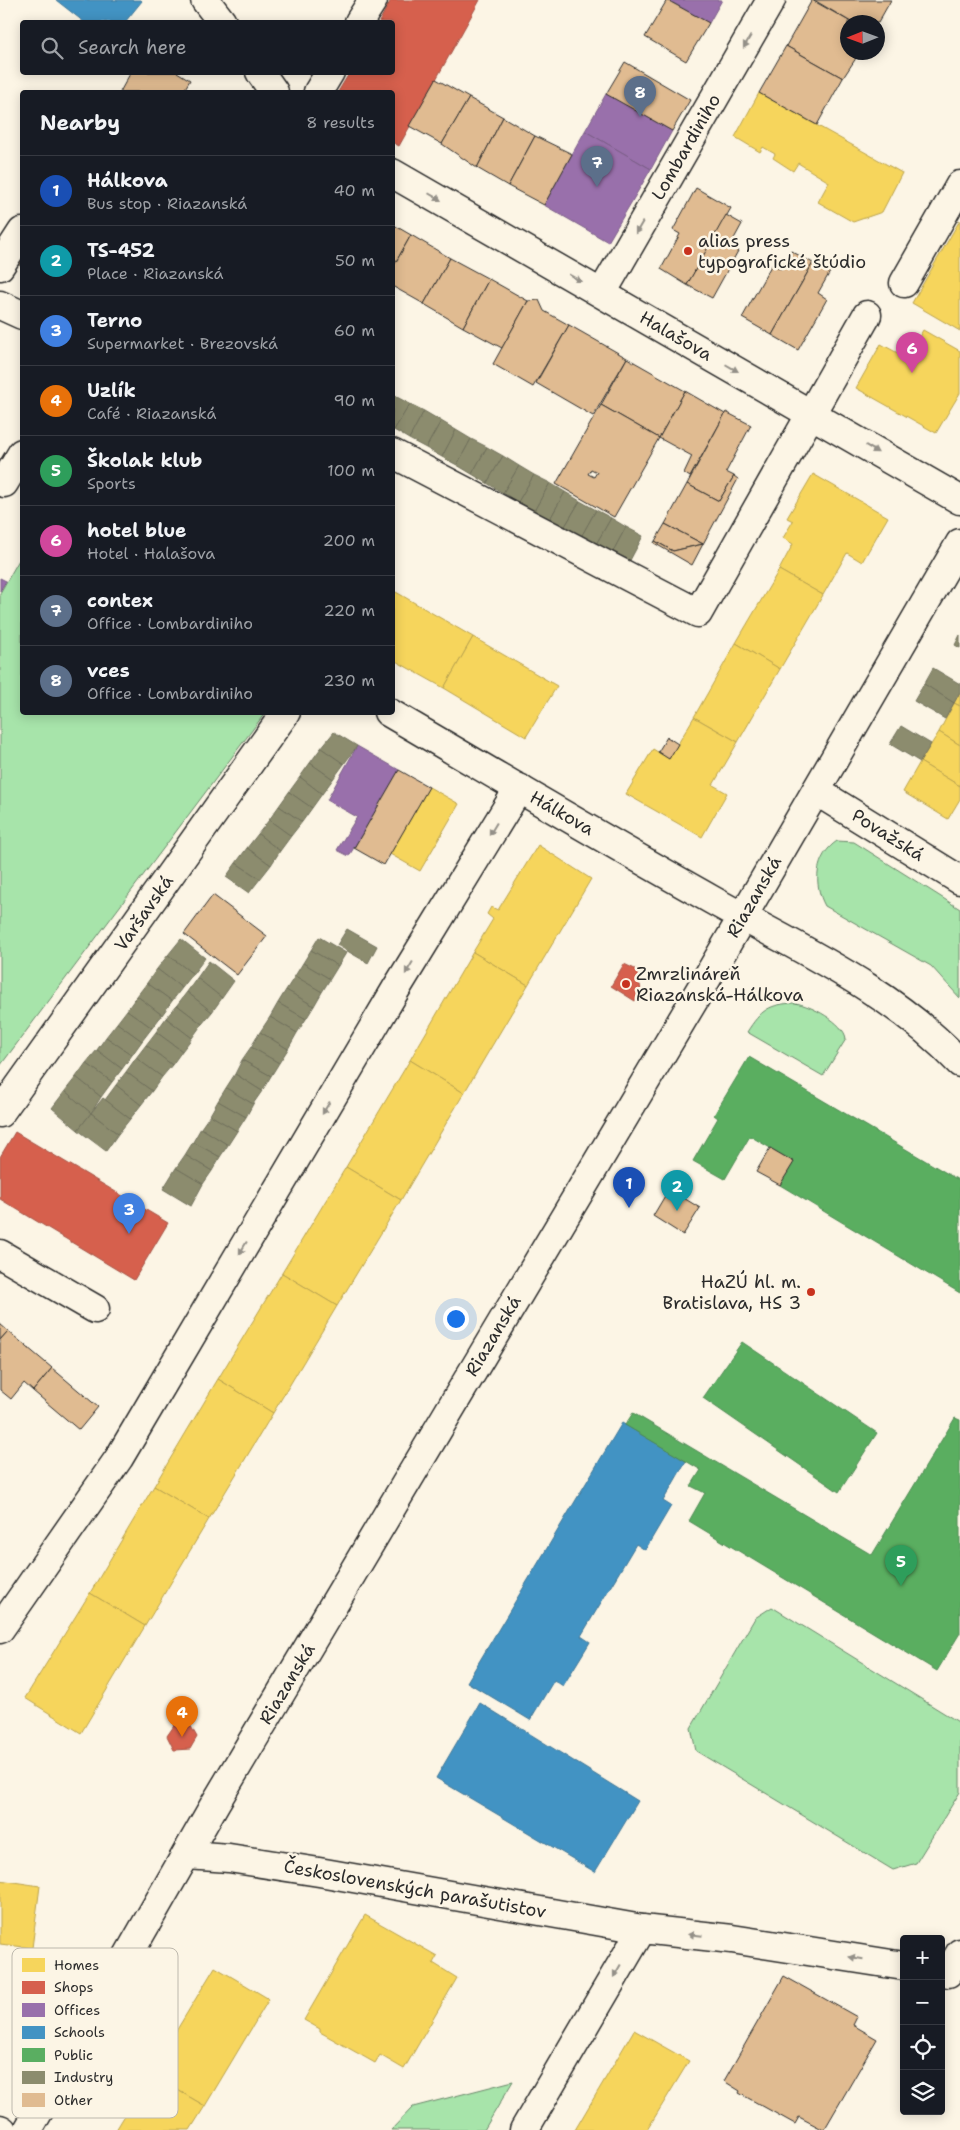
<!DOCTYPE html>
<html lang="en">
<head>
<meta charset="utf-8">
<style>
	body { margin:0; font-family:"Shantell Sans",sans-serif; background:#242831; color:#f1f3f6 }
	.controls { position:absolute; right:15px; bottom:15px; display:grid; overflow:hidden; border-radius:5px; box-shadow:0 2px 12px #0003 }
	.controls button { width:45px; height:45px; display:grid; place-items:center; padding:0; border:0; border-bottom:1px solid #363941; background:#171b24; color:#f1f3f6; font:25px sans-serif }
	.compass { position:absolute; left:840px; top:15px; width:45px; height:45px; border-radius:50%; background:#171b24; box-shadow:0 2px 12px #0003; rotate:269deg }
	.you { position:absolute; left:455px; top:1318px; width:18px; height:18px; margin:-12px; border:4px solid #fff; border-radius:50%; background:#1a73e8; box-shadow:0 0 0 8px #1a73e833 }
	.badge { display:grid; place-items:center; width:32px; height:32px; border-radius:50%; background:#c8321e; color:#fff; font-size:16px; font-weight:700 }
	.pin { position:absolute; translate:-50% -41px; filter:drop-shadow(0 1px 2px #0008) }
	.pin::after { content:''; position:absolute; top:26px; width:18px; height:15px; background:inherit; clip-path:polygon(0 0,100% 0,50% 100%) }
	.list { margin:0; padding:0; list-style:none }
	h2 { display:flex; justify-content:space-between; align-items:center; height:65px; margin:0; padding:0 20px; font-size:21px }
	h2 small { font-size:16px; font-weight:400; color:#9ea1a6 }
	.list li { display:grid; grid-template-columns:32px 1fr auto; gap:15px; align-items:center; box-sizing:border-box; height:70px; padding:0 20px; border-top:1px solid #363941 }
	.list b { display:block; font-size:19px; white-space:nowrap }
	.list p { margin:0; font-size:16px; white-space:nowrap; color:#9ea1a6 }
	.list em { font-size:16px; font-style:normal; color:#9ea1a6 }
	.icon { flex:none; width:28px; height:28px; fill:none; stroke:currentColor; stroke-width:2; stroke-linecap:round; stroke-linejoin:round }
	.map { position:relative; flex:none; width:960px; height:2130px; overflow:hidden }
	.search { position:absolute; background:#171b24; box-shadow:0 2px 12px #0003; left:20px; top:20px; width:375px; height:55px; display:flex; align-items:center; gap:12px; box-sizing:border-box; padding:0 18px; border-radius:5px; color:#9ea1a6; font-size:19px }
	.panel { position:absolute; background:#171b24; box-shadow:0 2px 12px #0003; left:20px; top:90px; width:375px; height:625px; border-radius:5px }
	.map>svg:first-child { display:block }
	.green { fill:#a7e4aa; stroke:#69886a }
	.homes { fill:#f6d55c; stroke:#b9a24d }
	.shops { fill:#d6604d; stroke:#a35043 }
	.offices { fill:#9970ab; stroke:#785b85 }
	.schools { fill:#4393c3; stroke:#3c7495 }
	.public { fill:#5aae61; stroke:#4c8751 }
	.industry { fill:#8c8c6e; stroke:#6f6f5a }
	.building { fill:#e0bb91; stroke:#2b2b2b; fill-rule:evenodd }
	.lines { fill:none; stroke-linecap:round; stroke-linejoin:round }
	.minor-casing { stroke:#2b2b2b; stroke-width:31 }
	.minor { stroke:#fcf5e5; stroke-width:28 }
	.oneway { fill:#949088 }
	.poi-dot { fill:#c8321e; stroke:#fcf5e5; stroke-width:2 }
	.labels { text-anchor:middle; stroke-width:5; stroke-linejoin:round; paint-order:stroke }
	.street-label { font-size:18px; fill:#2b2b2b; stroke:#fcf5e5 }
	.poi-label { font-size:18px; fill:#2b2b2b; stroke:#fcf5e5; text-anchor:start }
	.key { fill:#fcf5e5; stroke:#bdb8ad; stroke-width:1 }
	.key-label { font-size:14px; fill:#2b2b2b }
</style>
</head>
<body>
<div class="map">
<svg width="960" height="2130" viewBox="0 0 960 2130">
	<rect width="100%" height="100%" fill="#fcf5e5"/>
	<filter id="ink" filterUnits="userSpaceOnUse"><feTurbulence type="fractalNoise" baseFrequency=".02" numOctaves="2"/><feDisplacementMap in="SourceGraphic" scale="10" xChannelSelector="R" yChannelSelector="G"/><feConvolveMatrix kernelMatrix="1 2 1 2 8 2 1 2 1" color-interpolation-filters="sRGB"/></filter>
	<g filter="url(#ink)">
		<!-- green -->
		<g class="green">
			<path d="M19,560L22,562V712L265,713L0,1066V593Z"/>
			<path d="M837,841L854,842L960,909V998L931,966L825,906C813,884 815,856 837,841Z"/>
			<path d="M795,1003C810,1005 845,1023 846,1039L823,1076L747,1032C761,1010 769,1004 795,1003Z"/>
			<path d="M772,1607L960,1723V1792L916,1863L893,1870L696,1751L691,1728L755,1618Z"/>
			<path d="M513,2081L484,2130H391L413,2107Z"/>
		</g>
		<!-- homes -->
		<g class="homes">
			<path d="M759,93L902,173L882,212L853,222L818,202L829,182L798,163L793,171L773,158L775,154L763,147L760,152L735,137Z"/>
			<path d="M960,220V331L912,303Z"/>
			<path d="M923,330L960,351V393L936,433L856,388L881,344L907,358Z"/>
			<path d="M813,474L888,517L862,562L847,553L823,595L779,570L793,544L783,538L793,521L787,518Z"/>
			<path d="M779,570L823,595L780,669L736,643Z"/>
			<path d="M396,592L473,637L444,688L392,659V598Z"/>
			<path d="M473,637L557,686L526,737L444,688Z"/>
			<path d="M736,643L780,669L738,742L694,717Z"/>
			<path d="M960,692V706L954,703Z"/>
			<path d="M954,703L960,706V745L939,732Z"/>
			<path d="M694,717L738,742L713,785L727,793L702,837L626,794L653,749L669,759Z"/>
			<path d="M939,732L960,745V786L920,762Z"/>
			<path d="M920,762L960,786V799L948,819L903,792Z"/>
			<path d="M429,787L459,804L420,871L390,854Z"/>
			<path d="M538,845L591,879L528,985L473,952L493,919L487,914L491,907L498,910Z"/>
			<path d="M473,952L528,985L464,1093L410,1060Z"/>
			<path d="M410,1060L464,1093L401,1200L346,1167Z"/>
			<path d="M346,1167L401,1200L337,1306L282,1273Z"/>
			<path d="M282,1273L337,1306L273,1413L218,1379Z"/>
			<path d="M218,1379L273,1413L209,1519L154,1486Z"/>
			<path d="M154,1486L209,1519L145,1626L90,1593Z"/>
			<path d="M90,1593L145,1626L81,1733L25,1698Z"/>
			<path d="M0,1880L40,1886L32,1948L0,1944Z"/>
			<path d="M365,1915L437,1956L433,1963L457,1978L404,2069L380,2055L375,2063L320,2032V2029L304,2020Z"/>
			<path d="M215,1967L269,1999L205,2106L150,2074Z"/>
			<path d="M634,2030L689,2061L647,2130H575Z"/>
			<path d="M150,2074L205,2106L190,2130H116Z"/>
		</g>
		<!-- shops -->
		<g class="shops">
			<path d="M391,0H480L399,146L392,142V92H338L350,72H392V22H379Z"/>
			<path d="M624,964L637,970L641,990L635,1001L611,986Z"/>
			<path d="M15,1132L168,1223L134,1280L0,1199V1157Z"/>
			<path d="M176,1723H189L197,1737L190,1749L174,1750L167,1736Z"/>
		</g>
		<!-- offices -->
		<g class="offices">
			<path d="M668,0H722L709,23Z"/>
			<path d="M606,94L672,131L651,169L585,131Z"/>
			<path d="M585,131L651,169L608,242L544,205Z"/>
			<path d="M0,578L6,581L0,591Z"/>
			<path d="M357,746L399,770L349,856L337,850L357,817L327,800Z"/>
		</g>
		<!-- schools -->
		<g class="schools">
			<path d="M56,0H141L142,1L125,22H84Z"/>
			<path d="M622,1423L686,1461L663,1501L671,1506L645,1550L636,1544L581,1636L590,1642L563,1686L554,1680L530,1720L467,1682Z"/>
			<path d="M480,1703L638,1801L595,1872L436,1778Z"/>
		</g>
		<!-- public -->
		<g class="public">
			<path d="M749,1057L960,1181V1293L780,1185L794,1162L750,1136L725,1179L693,1161L718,1118L714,1115Z"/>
			<path d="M742,1342L877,1433L839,1492L703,1398Z"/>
			<path d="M633,1413L872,1555L955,1418L960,1420V1633L937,1671L689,1521L705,1493L691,1486L701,1470L625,1425Z"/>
		</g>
		<!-- industry -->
		<g class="industry">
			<path d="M393,395L410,404L394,430H392Z"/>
			<path d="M410,404L424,411L409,439L394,430Z"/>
			<path d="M424,411L441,421L426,448L409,439Z"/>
			<path d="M441,421L456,430L442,457L426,448Z"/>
			<path d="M456,430L471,439L457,465L442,457Z"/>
			<path d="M471,439L487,447L472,474L457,465Z"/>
			<path d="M487,447L503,456L487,483L472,474Z"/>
			<path d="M503,456L519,466L503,493L487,483Z"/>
			<path d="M519,466L534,475L518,502L503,493Z"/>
			<path d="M534,475L550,483L534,511L518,502Z"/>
			<path d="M550,483L565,492L550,519L534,511Z"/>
			<path d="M565,492L580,501L564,528L550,519Z"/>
			<path d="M580,501L596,510L581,537L564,528Z"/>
			<path d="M596,510L611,518L595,546L581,537Z"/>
			<path d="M611,518L626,527L611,555L595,546Z"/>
			<path d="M626,527L643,536L628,564L611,555Z"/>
			<path d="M960,635V648L955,645Z"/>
			<path d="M933,668L960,684V692L954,703L924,684Z"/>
			<path d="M924,684L954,703L945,719L914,701Z"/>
			<path d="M901,726L931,744L920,762L890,744Z"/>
			<path d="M334,732L357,746L344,764L321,748Z"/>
			<path d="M321,748L344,764L333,779L310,763Z"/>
			<path d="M310,763L333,779L322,794L300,777Z"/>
			<path d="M300,777L322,794L312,808L289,792Z"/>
			<path d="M289,792L312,808L302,822L279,806Z"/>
			<path d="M279,806L302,822L291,836L269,820Z"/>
			<path d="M269,820L291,836L280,851L258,834Z"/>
			<path d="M258,834L280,851L271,865L247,848Z"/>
			<path d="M247,848L271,865L260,879L236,863Z"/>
			<path d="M236,863L260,879L249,893L226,877Z"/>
			<path d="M347,929L377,946L368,963L337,945Z"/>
			<path d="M319,937L346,953L338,966L311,950Z"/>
			<path d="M181,939L205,958L193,974L168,955Z"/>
			<path d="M311,950L338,966L330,979L303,963Z"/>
			<path d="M168,955L193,974L182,988L157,969Z"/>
			<path d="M209,961L234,981L222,998L197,978Z"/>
			<path d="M303,963L330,979L322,992L295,976Z"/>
			<path d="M157,969L182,988L172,1001L147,983Z"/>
			<path d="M295,976L322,992L314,1006L286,990Z"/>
			<path d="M197,978L222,998L212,1012L187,992Z"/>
			<path d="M147,983L172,1001L162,1015L137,996Z"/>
			<path d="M286,990L314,1006L306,1019L278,1003Z"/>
			<path d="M187,992L212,1012L202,1024L177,1005Z"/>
			<path d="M137,996L162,1015L152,1028L127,1010Z"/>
			<path d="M278,1003L306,1019L297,1033L270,1017Z"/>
			<path d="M177,1005L202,1024L192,1038L166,1018Z"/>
			<path d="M127,1010L152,1028L142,1041L117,1023Z"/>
			<path d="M270,1017L297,1033L288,1049L260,1032Z"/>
			<path d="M166,1018L192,1038L182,1051L156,1032Z"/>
			<path d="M117,1023L142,1041L132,1055L106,1037Z"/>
			<path d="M156,1032L182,1051L172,1065L146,1045Z"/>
			<path d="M260,1032L288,1049L279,1063L251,1047Z"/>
			<path d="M106,1037L132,1055L122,1069L97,1050Z"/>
			<path d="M146,1045L172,1065L162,1077L136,1058Z"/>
			<path d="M251,1047L279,1063L271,1076L242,1060Z"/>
			<path d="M97,1050L122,1069L112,1082L86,1063Z"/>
			<path d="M136,1058L162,1077L152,1091L126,1072Z"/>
			<path d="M242,1060L271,1076L262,1091L235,1074Z"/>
			<path d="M86,1063L112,1082L101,1097L76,1077Z"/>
			<path d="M126,1072L152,1091L141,1105L116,1085Z"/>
			<path d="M235,1074L262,1091L253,1104L226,1088Z"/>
			<path d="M76,1077L101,1097L91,1113L65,1091Z"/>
			<path d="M116,1085L141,1105L130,1119L105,1100Z"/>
			<path d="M226,1088L253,1104L246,1117L218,1101Z"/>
			<path d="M65,1091L91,1113L78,1130L52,1108Z"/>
			<path d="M103,1098L130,1119L118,1134L91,1113Z"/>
			<path d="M218,1101L246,1117L237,1131L210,1115Z"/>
			<path d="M91,1113L118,1134L106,1151L78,1130Z"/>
			<path d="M210,1115L237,1131L228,1145L201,1128Z"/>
			<path d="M201,1128L228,1145L220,1157L193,1142Z"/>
			<path d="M193,1142L220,1157L212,1171L185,1155Z"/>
			<path d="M185,1155L212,1171L203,1184L176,1168Z"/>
			<path d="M176,1168L203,1184L191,1206L163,1189Z"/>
		</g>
		<!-- building -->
		<g class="building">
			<path d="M667,0L709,23L686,61L645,37Z"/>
			<path d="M812,0L851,22H848V52H860L843,78L786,46Z"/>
			<path d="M814,0H891L878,23L851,22Z"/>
			<path d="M786,46L843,78L817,125L759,93Z"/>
			<path d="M625,62L690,100L672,131L606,94Z"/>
			<path d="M131,72H177L190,80L183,92H120Z"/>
			<path d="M436,79L469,98L442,144L409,126Z"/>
			<path d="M469,98L503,117L477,168L442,144Z"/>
			<path d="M503,117L535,136L508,186L477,168Z"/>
			<path d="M535,136L572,154L544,205L508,186Z"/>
			<path d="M696,188L731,208L687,285L661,269L680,234L673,230Z"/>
			<path d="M726,215L742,224L730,246L738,251L712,298L687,285Z"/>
			<path d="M392,224L411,235L392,269Z"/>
			<path d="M411,235L450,258L424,304L392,286V269Z"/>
			<path d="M791,251L813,263L772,335L742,318L772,264L781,269Z"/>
			<path d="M22,256V267L18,264Z"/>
			<path d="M450,258L489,279L463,327L424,304Z"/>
			<path d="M813,263L830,272L818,293L827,299L798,350L772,335Z"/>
			<path d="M489,279L528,301L502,348L463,327Z"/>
			<path d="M539,300L544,311L569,325L533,387L493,364L528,301Z"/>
			<path d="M569,325L627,358L593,416L536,383Z"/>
			<path d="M627,358L685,391L659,438L601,405Z"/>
			<path d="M685,391L725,414L690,477L684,473L692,456L659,438Z"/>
			<path d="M601,405L659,438L614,517L556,484ZM591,469L597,472L594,477L588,474Z"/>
			<path d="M726,412L751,425L726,472L734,476L719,501L687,484Z"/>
			<path d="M734,476L738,479L703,544L665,524L687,484L719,501Z"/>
			<path d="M665,524L703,544L673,551L655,541Z"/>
			<path d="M655,541L673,551L703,544L692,565L654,543Z"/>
			<path d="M667,737L678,744L669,759L658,752Z"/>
			<path d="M399,770L429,787L384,865L354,848Z"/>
			<path d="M213,895L267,936L237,975L184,934Z"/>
			<path d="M770,1148L794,1162L780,1185L756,1172Z"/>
			<path d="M669,1189L700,1208L683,1235L653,1216Z"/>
			<path d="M0,1324L8,1331L0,1340Z"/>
			<path d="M8,1331L52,1368L33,1391L24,1383L11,1399L0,1390V1340Z"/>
			<path d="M52,1368L98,1407L79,1430L33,1391Z"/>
			<path d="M784,1976L857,2017L853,2025L877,2039L824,2130L799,2117L795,2124L739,2093L740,2091L724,2081Z"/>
		</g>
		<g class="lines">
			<!-- minor casing -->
			<g class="minor-casing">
				<g id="minor">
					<path d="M205,0L222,22"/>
					<path d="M359,22L373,0"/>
					<path d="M260,72L274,92"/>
					<path d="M318,92L330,72"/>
					<path d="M392,173L960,500"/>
					<path d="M0,266L22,232"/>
					<path d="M904,283L960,185"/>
					<path d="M602,293L771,0"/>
					<path d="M0,305L22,315"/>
					<path d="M392,453L698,613L867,315"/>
					<path d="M4,483L22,453"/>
					<path d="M388,712C496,775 603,839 712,900C799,949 891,989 960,1063"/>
					<path d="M816,791L960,880"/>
					<path d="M0,1113L286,712"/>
					<path d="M0,1254L95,1309"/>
					<path d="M0,1629L119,1458L396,989L519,788"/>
					<path d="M187,1855L229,1858L319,1872L642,1929L732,1939L904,1966"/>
					<path d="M948,1973L960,1953"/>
					<path d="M0,2129L2,2130"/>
					<path d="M28,2130L216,1802L700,990L960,543"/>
					<path d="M524,2130L642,1929"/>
				</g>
			</g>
			<!-- minor -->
			<use href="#minor" class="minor"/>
		</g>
		<!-- one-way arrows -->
		<defs><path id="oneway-solid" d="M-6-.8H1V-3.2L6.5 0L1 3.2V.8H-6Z" transform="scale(1.25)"/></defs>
		<g class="oneway">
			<use href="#oneway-solid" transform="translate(747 42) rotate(120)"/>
			<use href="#oneway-solid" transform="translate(435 197) rotate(30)"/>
			<use href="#oneway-solid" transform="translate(639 228) rotate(120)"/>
			<use href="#oneway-solid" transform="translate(575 278) rotate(30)"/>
			<use href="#oneway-solid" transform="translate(732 368) rotate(30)"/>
			<use href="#oneway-solid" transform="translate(872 449) rotate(31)"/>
			<use href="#oneway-solid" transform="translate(493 829) rotate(121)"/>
			<use href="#oneway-solid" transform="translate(409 968) rotate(121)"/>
			<use href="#oneway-solid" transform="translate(326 1108) rotate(121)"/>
			<use href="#oneway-solid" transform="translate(243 1248) rotate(121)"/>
			<use href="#oneway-solid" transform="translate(695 1935) rotate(-174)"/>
			<use href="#oneway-solid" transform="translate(856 1958) rotate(-171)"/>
			<use href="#oneway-solid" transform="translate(617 1971) rotate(120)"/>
		</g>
	</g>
	<!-- markers -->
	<g class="poi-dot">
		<circle cx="688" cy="251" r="5"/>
		<circle cx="626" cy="984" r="5"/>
		<circle cx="811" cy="1292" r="5"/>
	</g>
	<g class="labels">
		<!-- street labels -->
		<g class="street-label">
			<text transform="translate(686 147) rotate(-60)" y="6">Lombardiniho</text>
			<text transform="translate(676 336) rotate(30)" y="6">Halašova</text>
			<text transform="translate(562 813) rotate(30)" y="6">Hálkova</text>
			<text transform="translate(888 835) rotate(32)" y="6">Považská</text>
			<text transform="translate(754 897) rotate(-60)" y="6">Riazanská</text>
			<text transform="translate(144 913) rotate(-55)" y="6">Varšavská</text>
			<text transform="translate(493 1336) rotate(-59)" y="6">Riazanská</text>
			<text transform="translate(287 1684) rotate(-59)" y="6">Riazanská</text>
			<text transform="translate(415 1889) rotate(10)" y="6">Československých parašutistov</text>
		</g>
		<!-- poi labels -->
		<g class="poi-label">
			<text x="698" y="247">alias press<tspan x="698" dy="21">typografické štúdio</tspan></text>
			<text x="636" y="980">Zmrzlináreň<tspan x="636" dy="21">Riazanská-Hálkova</tspan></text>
			<text x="801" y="1288" text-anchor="end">HaZÚ hl. m.<tspan x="801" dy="21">Bratislava, HS 3</tspan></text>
		</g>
	</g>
	<!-- legend -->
	<rect x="12" y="1948" width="166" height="170" rx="8" class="key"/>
	<rect x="22" y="1958" width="23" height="14" fill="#f6d55c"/>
	<rect x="22" y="1981" width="23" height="13" fill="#d6604d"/>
	<rect x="22" y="2003" width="23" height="14" fill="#9970ab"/>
	<rect x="22" y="2026" width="23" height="13" fill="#4393c3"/>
	<rect x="22" y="2048" width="23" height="14" fill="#5aae61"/>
	<rect x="22" y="2071" width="23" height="13" fill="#8c8c6e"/>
	<rect x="22" y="2093" width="23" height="14" fill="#e0bb91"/>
	<g class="key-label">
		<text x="54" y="1970">Homes</text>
		<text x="54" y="1992">Shops</text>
		<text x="54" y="2015">Offices</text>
		<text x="54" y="2037">Schools</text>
		<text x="54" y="2060">Public</text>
		<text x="54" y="2082">Industry</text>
		<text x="54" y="2105">Other</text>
	</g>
</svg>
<div class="controls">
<button>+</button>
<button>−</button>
<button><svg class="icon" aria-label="locate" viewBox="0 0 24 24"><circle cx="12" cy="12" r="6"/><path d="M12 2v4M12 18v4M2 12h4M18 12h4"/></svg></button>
<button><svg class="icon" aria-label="layers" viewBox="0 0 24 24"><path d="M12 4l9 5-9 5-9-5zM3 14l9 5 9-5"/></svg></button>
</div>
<svg class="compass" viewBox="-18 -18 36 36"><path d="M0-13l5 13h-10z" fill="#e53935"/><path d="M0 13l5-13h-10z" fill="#9ea1a6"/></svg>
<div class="you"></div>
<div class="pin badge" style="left:629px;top:1208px;background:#1a4fb4">1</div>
<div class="pin badge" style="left:677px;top:1211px;background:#0f9aa8">2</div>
<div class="pin badge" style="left:129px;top:1234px;background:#3f7fe0">3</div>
<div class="pin badge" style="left:182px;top:1737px;background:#e8710a">4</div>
<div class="pin badge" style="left:901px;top:1586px;background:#2e9e5b">5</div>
<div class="pin badge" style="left:912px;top:373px;background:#d1479c">6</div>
<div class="pin badge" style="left:597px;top:187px;background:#5c6f8a">7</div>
<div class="pin badge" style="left:640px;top:117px;background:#5c6f8a">8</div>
<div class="search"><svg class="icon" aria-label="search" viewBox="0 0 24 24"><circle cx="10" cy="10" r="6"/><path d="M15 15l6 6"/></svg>Search here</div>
<section class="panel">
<h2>Nearby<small>8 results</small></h2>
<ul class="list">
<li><span class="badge" style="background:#1a4fb4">1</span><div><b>Hálkova</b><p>Bus stop · Riazanská</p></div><em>40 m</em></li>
<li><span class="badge" style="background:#0f9aa8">2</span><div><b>TS-452</b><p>Place · Riazanská</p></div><em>50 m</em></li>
<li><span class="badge" style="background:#3f7fe0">3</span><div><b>Terno</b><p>Supermarket · Brezovská</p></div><em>60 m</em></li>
<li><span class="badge" style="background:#e8710a">4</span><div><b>Uzlík</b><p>Café · Riazanská</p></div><em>90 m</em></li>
<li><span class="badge" style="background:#2e9e5b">5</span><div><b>Školak klub</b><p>Sports</p></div><em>100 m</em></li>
<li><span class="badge" style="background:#d1479c">6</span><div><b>hotel blue</b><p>Hotel · Halašova</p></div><em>200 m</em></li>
<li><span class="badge" style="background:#5c6f8a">7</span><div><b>contex</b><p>Office · Lombardiniho</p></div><em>220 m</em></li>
<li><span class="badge" style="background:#5c6f8a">8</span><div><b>vces</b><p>Office · Lombardiniho</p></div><em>230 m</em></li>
</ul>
</section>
</div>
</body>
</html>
